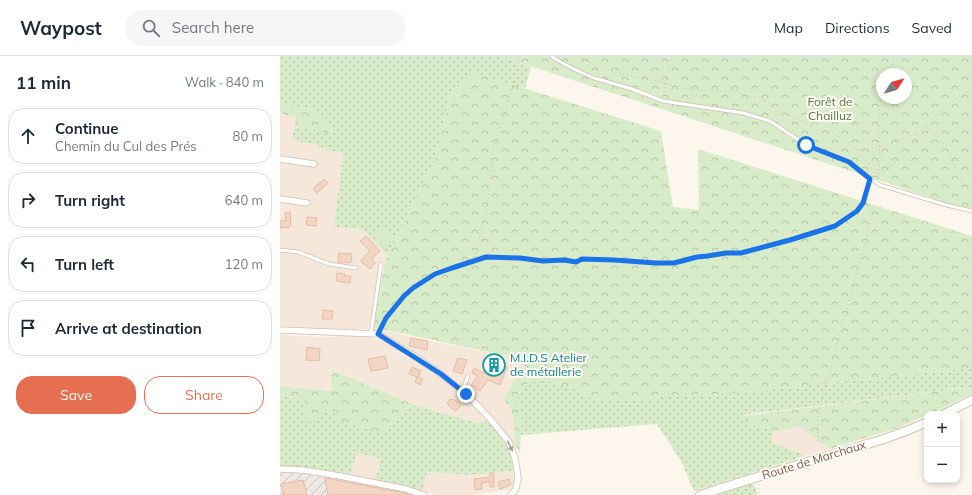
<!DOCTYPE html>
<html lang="en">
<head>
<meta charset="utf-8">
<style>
	body { margin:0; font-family:Mulish,sans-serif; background:#f6f6f7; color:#1f2937 }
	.controls { position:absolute; right:12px; bottom:12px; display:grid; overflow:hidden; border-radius:8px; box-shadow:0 2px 6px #0003 }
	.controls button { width:36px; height:36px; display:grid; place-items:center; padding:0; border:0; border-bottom:1px solid #e0e1e3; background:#fff; color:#1f2937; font:20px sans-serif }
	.compass { position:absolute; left:596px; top:12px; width:36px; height:36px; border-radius:50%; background:#fff; box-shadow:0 2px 6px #0003; rotate:54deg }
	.stop { position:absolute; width:12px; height:12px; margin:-9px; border:3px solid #1a73e8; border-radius:50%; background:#fff }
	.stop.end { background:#1a73e8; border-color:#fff; box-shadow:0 1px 4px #0008 }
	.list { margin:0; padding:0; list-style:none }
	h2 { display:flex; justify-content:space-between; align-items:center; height:52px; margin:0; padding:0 16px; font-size:17px }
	h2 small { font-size:13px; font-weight:400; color:#747a83 }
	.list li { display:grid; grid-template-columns:26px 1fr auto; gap:12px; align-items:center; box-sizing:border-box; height:56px; margin:0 8px 8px; padding:0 8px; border:1px solid #e0e1e3; border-radius:16px }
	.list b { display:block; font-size:15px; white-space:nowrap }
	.list p { margin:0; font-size:13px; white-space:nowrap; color:#747a83 }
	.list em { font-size:13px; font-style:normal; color:#747a83 }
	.actions { display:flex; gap:8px; padding:12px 16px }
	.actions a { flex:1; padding:9px 0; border:1px solid #e76f51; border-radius:16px; text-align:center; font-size:14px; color:#e76f51 }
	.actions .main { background:#e76f51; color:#fff }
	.icon { flex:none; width:22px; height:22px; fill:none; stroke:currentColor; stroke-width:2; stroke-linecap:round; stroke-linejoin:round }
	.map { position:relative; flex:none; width:692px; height:439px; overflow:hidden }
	header { display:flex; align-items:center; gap:24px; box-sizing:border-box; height:56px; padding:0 20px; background:#fff; border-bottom:1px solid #e0e1e3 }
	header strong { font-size:19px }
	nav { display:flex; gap:22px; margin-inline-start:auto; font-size:14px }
	.search { width:280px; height:36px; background:#f6f6f7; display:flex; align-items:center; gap:10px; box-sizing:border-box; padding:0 14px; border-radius:16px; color:#747a83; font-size:15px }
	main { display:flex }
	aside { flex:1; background:#fff }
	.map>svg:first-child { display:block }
	.residential { fill:#f5e8da }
	.industrial { fill:url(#industrial-furrows) }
	.grass { fill:url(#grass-dots) }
	.forest { fill:url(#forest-crowns); fill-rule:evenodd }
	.park { fill:#d8ecc9 }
	.building { fill:#f3d5c3; stroke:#e6bba3 }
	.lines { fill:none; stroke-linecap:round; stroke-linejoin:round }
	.lane-casing { stroke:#d1beb0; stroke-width:4.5 }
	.street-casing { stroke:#d1beb0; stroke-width:7 }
	.secondary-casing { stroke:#d6c0b0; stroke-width:10 }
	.path { stroke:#d9b8a5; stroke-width:1; stroke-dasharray:1 3; stroke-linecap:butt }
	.lane { stroke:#fff; stroke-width:3 }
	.street { stroke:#fff; stroke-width:5.5 }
	.secondary { stroke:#fff; stroke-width:8 }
	.oneway { fill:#af9d94 }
	.route { stroke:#1a73e8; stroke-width:5 }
	.labels { text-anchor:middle; stroke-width:4; stroke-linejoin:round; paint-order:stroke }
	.park-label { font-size:12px; fill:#537a41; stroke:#fffaf3 }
	.culture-label { font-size:12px; fill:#0d838f; stroke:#fffaf3; text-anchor:start }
	.street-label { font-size:12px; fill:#7a5c4d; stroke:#fffaf3 }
</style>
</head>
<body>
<header>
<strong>Waypost</strong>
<div class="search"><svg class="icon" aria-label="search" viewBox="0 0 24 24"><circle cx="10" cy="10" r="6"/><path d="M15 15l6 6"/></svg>Search here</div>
<nav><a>Map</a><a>Directions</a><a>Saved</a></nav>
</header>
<main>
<aside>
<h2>11 min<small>Walk · 840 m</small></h2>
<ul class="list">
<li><svg class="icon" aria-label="ahead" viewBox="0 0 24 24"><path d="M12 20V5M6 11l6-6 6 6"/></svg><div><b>Continue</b><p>Chemin du Cul des Prés</p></div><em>80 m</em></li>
<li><svg class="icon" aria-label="right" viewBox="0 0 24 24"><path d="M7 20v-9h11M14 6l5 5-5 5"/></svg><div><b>Turn right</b></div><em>640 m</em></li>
<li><svg class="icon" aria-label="left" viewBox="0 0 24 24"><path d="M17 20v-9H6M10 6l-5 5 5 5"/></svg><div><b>Turn left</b></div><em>120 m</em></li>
<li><svg class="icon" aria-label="arrive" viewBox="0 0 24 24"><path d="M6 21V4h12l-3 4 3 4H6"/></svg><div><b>Arrive at destination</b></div></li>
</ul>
<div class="actions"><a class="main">Save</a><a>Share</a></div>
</aside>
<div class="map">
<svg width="692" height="439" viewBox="0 0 692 439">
	<defs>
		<pattern id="industrial-furrows" width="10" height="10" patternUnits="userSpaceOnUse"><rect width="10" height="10" fill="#efe9e4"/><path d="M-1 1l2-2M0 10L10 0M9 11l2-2" fill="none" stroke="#c7c0bb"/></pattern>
		<pattern id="grass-dots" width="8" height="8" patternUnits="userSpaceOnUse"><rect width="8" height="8" fill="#d8ecc9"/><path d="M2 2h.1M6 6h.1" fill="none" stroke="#b4c2a5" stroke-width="1.8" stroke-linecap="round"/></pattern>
		<pattern id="forest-crowns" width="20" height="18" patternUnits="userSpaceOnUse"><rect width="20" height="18" fill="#d8ecc9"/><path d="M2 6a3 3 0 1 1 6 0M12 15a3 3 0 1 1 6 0" fill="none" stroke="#b4c2a5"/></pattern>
	</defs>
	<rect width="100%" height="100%" fill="#fdf6ec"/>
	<!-- residential -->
	<g class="residential">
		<path d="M0,57L17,62L13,84L39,89L38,92L63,97L54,171L84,174L108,200L104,210H99L89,273H32L0,270Z"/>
		<path d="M93,271L131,281L245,304V308L243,312L234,320L232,328L225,337L224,342L230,352L232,356L234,372L235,389L227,379L186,332L145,302L144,303L115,285L93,275Z"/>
		<path d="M0,278L16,280L56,281L57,279L90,281L112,289L118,293L117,296L134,305L151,316V314L182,336L208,365L197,367L189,365L135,349L53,314L52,335L0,330Z"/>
		<path d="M519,370L549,393L526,400L491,386L494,375L505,374Z"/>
		<path d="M78,397L101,403L95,424L70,418Z"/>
		<path d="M233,415L235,430L232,435L223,434L195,439H156L142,435L146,416L189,419Z"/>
	</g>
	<!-- industrial -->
	<path class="industrial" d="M0,411L30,413L65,417L124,430L126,439H0Z"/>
	<!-- grass -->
	<g class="grass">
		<path d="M0,0H220L251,11L245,33L195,17L170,39L154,108L140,133L108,200L84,174L54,171L63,97L38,92V89L12,84L15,70L53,77L43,56L0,47Z"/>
		<path d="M692,312V331L462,359L471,369L494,375L491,386L526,400L414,435L401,405L377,368L241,379L242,358L237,340L245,329L262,323L290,331L313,343L332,345L361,344L388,340H424Z"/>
		<path d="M0,338L28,346L55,356L99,377L135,349L189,365L197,367L208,365L218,376L226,387L233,405V415L189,419L147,416L142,435L124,430L95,424L101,403L78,397L70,418L30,413L0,411Z"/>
		<path d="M471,427L476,431L477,439H432Z"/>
	</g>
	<!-- forest -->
	<g class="forest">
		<path d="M220,0H692V156L616,130ZM602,18H626V42H602Z"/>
		<path d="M195,17L381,75L393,151L419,154L418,93L692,180V312L424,340H388L361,344L332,345L313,343L290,331L262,323L245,329L237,340L242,358L240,397L235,389L234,372L232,356L230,352L224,342C225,336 229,334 232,328C233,325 233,322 235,319C240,313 245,314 245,304L93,271L104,210L108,200L140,133L154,108L170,39Z"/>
		<path d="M0,47L43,56L53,78L15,70L16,62L0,57Z"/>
		<path d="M52,314L135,349L99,377L54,364L55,356L46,353L30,366L23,360L28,346L0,338V330L52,335Z"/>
		<path d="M692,331V338L649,358H647V359L621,371L549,393L519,370L505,374L494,375L471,369L462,360Z"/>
	</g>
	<!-- park -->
	<circle class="park" cx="104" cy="182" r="9"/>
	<!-- building -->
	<g class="building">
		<path d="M44,123L48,127L37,137L33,133Z"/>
		<path d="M10,156L11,170H9V171L0,172V165H6L5,157Z"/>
		<path d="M27,161L37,162L36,170L26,169Z"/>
		<path d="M86,180L100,195L92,203L95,207L90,213L83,207H82L81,204L90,195L80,185Z"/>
		<path d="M59,197L72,198L71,207L62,206L61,207L58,205Z"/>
		<path d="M57,217L65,218V220H71L70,227L56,225Z"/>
		<path d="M43,254L53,255L52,263H42Z"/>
		<path d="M131,282L148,285L147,294L129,290Z"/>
		<path d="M27,291L40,293L39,305L26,304Z"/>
		<path d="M105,300L108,312L98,314L91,315L88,303Z"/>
		<path d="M210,301L222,305L221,309L227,311L220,329L208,324L200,335L191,329L198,320L192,317L194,312L204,317Z"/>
		<path d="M178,302L187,304L182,318L173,315Z"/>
		<path d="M132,311L141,315L138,321L143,323L140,329L135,326L137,321L129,318Z"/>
		<path d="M170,343L175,344L181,349L176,355L169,350V349L167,347Z"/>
		<path d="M210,417H214V431H210V426H206V427H201L202,433L195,434L194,423L210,421Z"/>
		<path d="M45,422L125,437L131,439H48Z"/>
		<path d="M229,423L231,429L220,433L218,426Z"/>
		<path d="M23,424L27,439H4L1,428Z"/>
	</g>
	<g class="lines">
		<!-- lane casing -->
		<g class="lane-casing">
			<g id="lane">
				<path d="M272,0L275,3L296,14L314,22L352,33L383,45L463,57L490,65L526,89L569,106L600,129L666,149L692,155"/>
				<path d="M0,194L18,196L49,208L76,212"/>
				<path d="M91,277L101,208"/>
				<path d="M182,335L188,320"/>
			</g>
		</g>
		<!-- street casing -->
		<g class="street-casing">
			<g id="street">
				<path d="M0,103L34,108"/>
				<path d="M0,143L27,147"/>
				<path d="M0,274L98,278L131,298L161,318L186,338L196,348L211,364L229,386L235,402L237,414L238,422L236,433L231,439"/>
				<path d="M0,413L23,414L60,420L126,433L144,439"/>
			</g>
		</g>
		<!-- secondary casing -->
		<g class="secondary-casing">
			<g id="secondary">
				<path d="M664,358L692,344"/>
				<path d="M420,439C458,427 496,415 534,404C572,392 611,383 647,366"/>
			</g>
		</g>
		<!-- path -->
		<g class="path">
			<path d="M299,0L322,13L385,27L398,32L431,35H446L457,34L463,40L481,41L498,54L528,68L534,74L550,75L564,84L584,102L597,118"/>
			<path d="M611,18L614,0"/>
			<path d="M384,40L385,27L392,0"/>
			<path d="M645,71L667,90L673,108L683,127L692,139"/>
			<path d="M576,94L600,91L637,78L674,43L692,33"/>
			<path d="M598,118L600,105L598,68L602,35"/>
			<path d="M595,120L609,112L633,92L637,78"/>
			<path d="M193,205L206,156L211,120L212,99L232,32L235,12L241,0"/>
			<path d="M101,272L107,262L124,240L133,232L145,224L155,218L206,201L240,202L263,205L284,203L296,206L302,203L334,204L376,207H394L417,201L427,200L446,197H461L510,184L555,170L577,155L583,147L589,126"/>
			<path d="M538,385V358L591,165L589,154L584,144"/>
			<path d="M478,428L479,439"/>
		</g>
		<!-- lane -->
		<use href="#lane" class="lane"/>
		<!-- street -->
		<use href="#street" class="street"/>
		<!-- secondary -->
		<use href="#secondary" class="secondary"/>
	</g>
	<!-- one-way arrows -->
	<defs><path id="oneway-solid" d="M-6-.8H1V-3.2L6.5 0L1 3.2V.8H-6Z"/></defs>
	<use class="oneway" href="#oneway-solid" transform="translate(230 390) rotate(64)"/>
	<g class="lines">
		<!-- route -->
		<path class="route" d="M186,338L161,318L98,278L106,262L124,240L133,232L155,218L172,212L206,201L240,202L263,205L284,204L296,206L302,203L334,204L376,207H394L417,201L427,200L446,197H461L510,184L555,170L577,155L583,147L590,123L569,106L526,89"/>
	</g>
	<!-- icons -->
	<defs>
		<g id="building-ring" transform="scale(1.15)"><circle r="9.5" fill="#fffaf3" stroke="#0f9aa8" stroke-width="1.5"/><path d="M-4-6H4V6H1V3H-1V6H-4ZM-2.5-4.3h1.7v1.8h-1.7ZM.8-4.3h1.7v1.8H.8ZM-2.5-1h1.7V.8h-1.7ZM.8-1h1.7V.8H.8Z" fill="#0f9aa8"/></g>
	</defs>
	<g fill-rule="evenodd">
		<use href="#building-ring" x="214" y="309"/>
	</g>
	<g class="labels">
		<!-- park labels -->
		<g class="park-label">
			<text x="550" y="50">Forêt de<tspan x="550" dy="14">Chailluz</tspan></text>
		</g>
		<!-- culture labels -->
		<g class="culture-label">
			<text x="230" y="306">M.I.D.S Atelier<tspan x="230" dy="14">de métallerie</tspan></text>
		</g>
		<!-- street labels -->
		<g class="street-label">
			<text transform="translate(534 404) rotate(-17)" y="4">Route de Marchaux</text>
		</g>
	</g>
</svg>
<div class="controls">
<button>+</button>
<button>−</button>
</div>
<svg class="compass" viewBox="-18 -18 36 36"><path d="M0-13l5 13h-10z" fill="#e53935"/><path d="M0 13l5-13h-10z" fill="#747a83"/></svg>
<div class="stop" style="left:526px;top:89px"></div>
<div class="stop end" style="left:186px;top:338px"></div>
</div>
</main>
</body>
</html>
